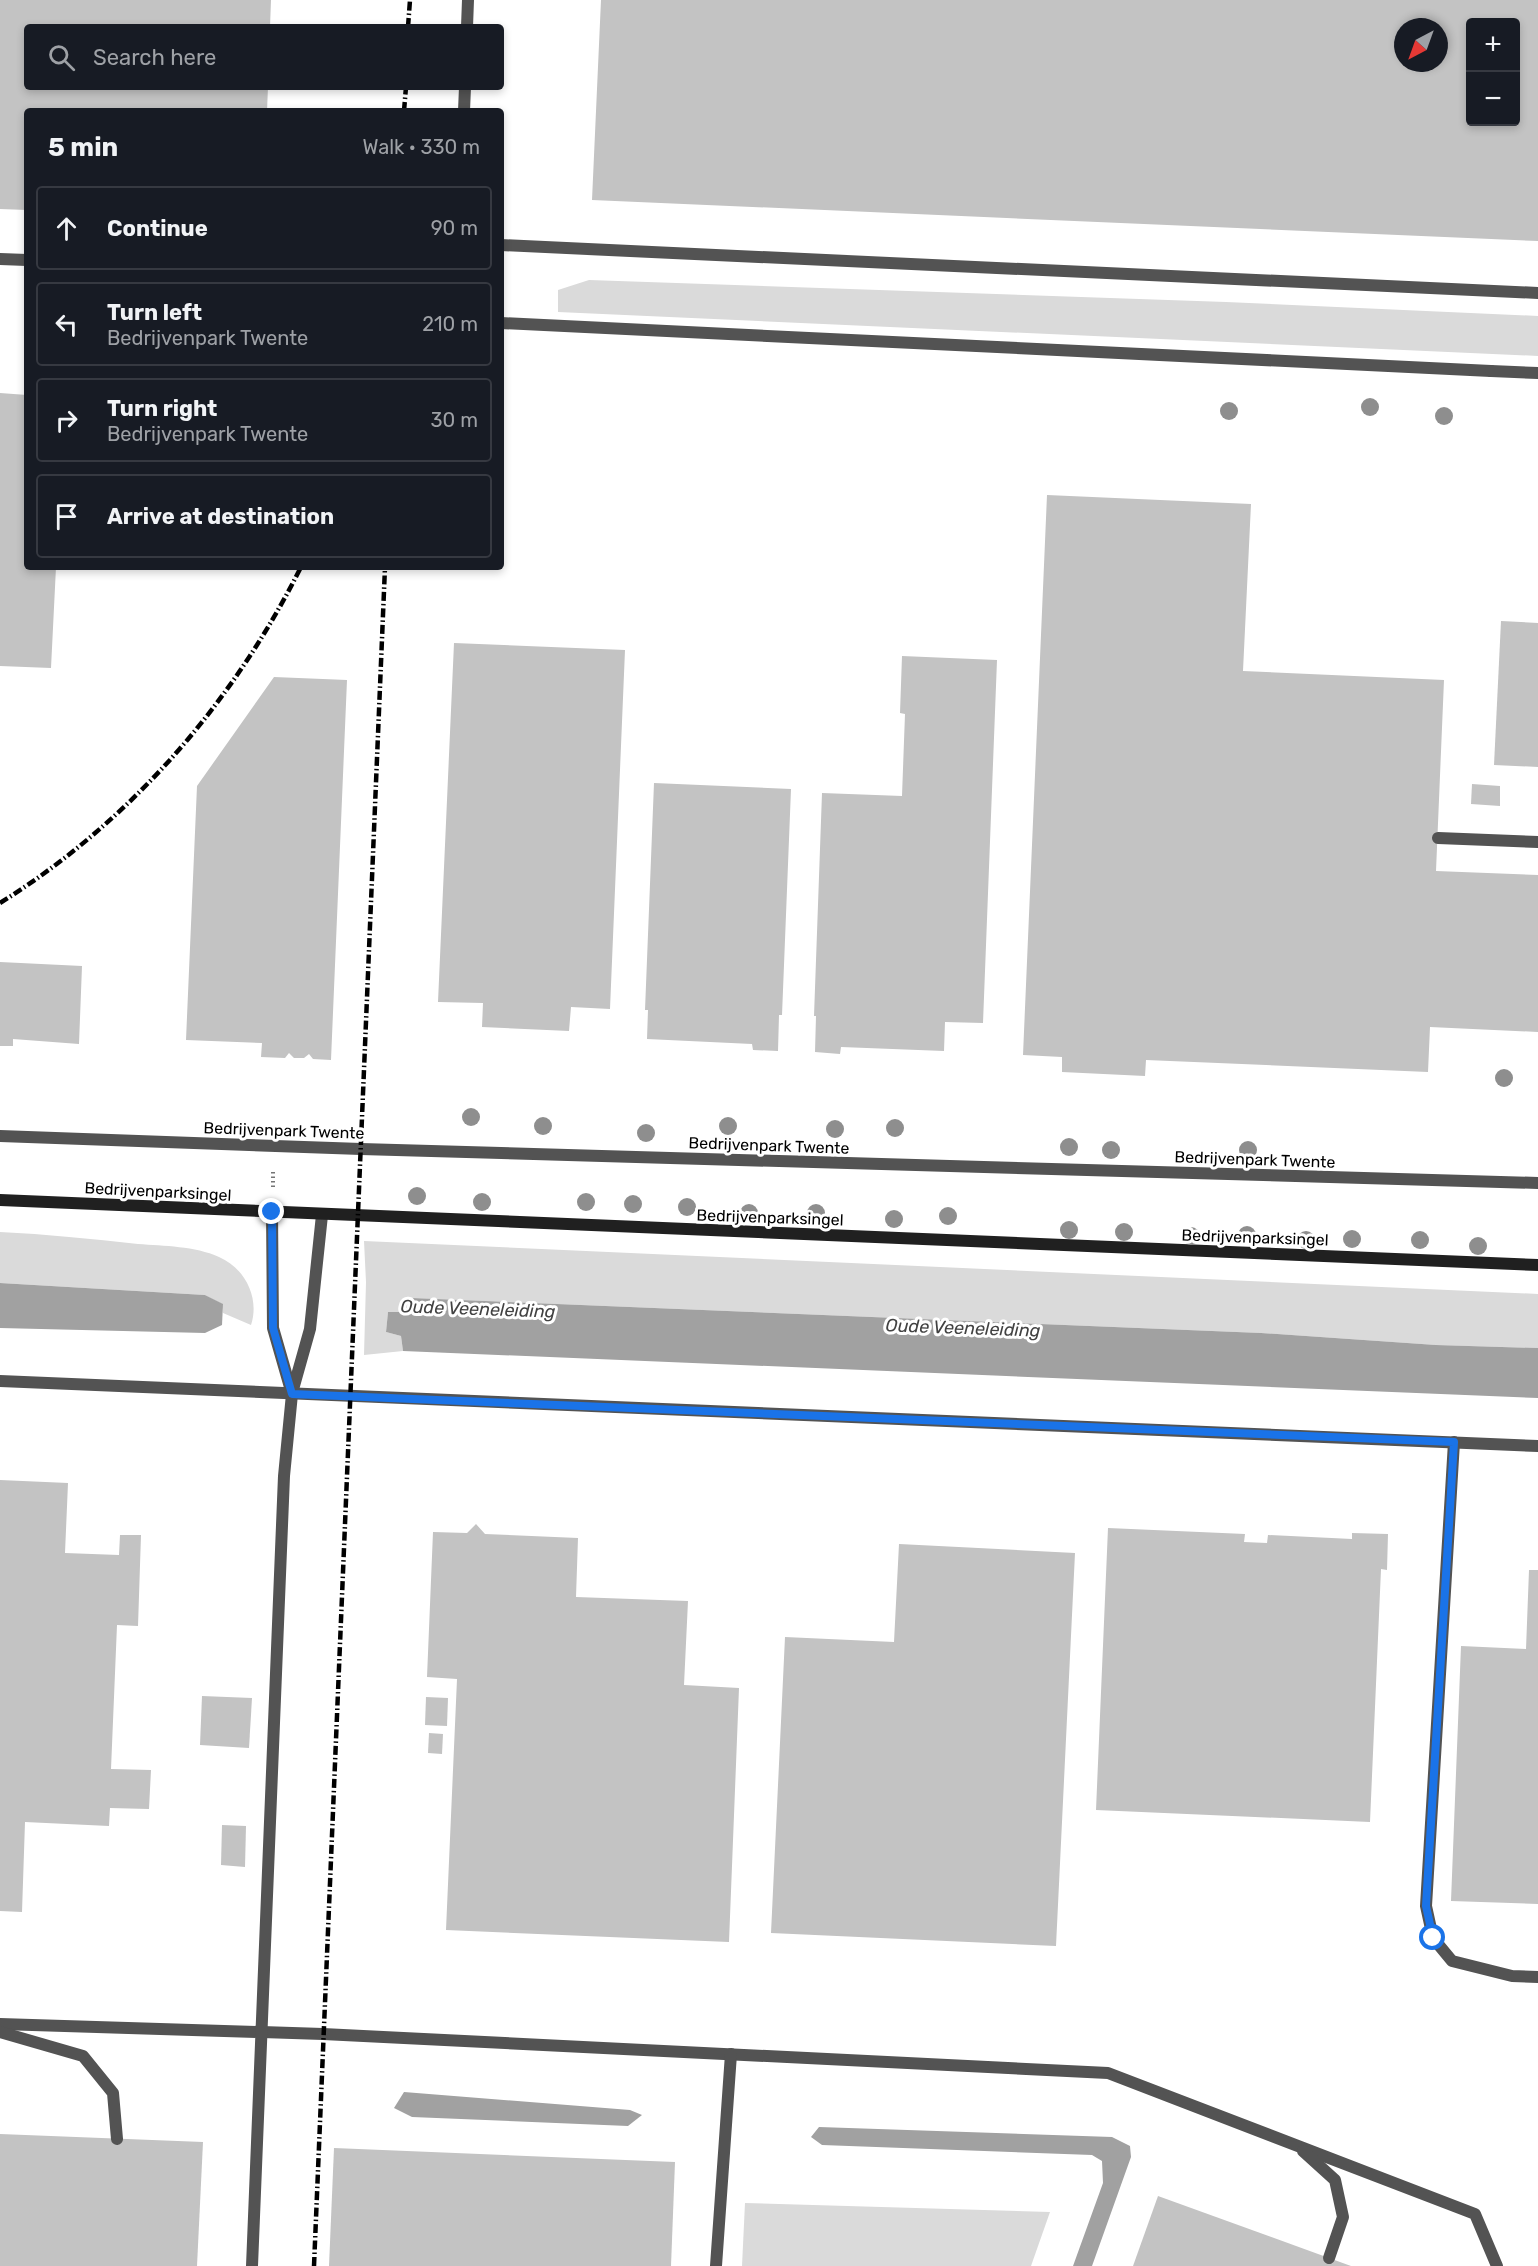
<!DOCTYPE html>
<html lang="en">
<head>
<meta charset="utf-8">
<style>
	body { margin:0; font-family:Rubik,sans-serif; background:#242831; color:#f1f3f6 }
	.controls { position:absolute; right:18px; top:18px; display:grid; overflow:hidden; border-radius:6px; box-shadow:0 3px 9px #0003 }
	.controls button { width:54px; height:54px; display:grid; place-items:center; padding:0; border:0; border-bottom:2px solid #363941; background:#171b24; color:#f1f3f6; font:30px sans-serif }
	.compass { position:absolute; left:1394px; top:18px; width:54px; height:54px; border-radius:50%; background:#171b24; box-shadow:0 3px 9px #0003; rotate:221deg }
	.stop { position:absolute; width:18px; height:18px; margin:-14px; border:4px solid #1a73e8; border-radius:50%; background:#fff }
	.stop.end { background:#1a73e8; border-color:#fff; box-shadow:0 2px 6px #0008 }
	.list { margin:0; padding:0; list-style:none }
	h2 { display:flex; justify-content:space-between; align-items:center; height:78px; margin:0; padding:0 24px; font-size:26px }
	h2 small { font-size:20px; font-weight:400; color:#9ea1a6 }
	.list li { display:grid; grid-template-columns:39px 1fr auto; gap:18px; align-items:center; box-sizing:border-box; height:84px; margin:0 12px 12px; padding:0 12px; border:2px solid #363941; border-radius:6px }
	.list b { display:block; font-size:22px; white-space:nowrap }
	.list p { margin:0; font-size:20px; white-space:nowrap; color:#9ea1a6 }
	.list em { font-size:20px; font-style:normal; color:#9ea1a6 }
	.icon { flex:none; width:33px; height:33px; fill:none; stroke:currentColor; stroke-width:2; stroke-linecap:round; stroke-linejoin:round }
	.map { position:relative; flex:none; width:1538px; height:2266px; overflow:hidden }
	.search { position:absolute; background:#171b24; box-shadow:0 3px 9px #0003; left:24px; top:24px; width:480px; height:66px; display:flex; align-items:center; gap:15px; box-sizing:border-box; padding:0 21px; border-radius:6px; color:#9ea1a6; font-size:22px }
	.panel { position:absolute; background:#171b24; box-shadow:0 3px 9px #0003; left:24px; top:108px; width:480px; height:462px; border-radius:6px }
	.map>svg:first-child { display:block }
	.green { fill:#dadada }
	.water { fill:#a1a1a1 }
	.building { fill:#c3c3c3; fill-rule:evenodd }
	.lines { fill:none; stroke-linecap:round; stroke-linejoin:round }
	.path { stroke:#757575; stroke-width:4; stroke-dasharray:1.5 3; stroke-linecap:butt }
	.lane { stroke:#535353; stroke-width:12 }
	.street { stroke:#535353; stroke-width:12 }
	.secondary { stroke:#202020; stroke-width:12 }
	.rail { stroke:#000; stroke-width:4.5; stroke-dasharray:9 3 1.5 3; stroke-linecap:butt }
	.tree { fill:#8e8e8e }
	.route { stroke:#1a73e8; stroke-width:8 }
	.labels { text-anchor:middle; stroke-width:6; stroke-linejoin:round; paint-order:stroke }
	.street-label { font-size:16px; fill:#000; stroke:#fff }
	.water-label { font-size:18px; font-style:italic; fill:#424242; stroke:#fff }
</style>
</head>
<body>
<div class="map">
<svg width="1538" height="2266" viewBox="0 0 1538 2266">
	<rect width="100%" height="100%" fill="#fff"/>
	<!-- green -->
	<g class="green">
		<path d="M589,280L1226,302L1538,316V356L558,312V290Z"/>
		<path d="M0,1232C46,1234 92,1239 138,1244C164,1246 195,1246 219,1257C245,1268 260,1298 251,1325L223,1313L222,1304L205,1295L0,1283Z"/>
		<path d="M364,1241L1538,1294V1348L1436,1345L1261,1333L412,1298L401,1312H388L386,1332L401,1336L403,1351L364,1355L366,1282Z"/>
		<path d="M745,2203L1050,2212L1031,2266H742Z"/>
	</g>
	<!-- water -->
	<g class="water">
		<path d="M0,1283L205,1295L223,1304L222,1325L205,1333L0,1328Z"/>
		<path d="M412,1298L1261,1333L1436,1345L1538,1348V1398L403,1351L401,1336L386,1332L388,1312H401Z"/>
		<path d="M404,2092L630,2110L642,2115L628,2126L412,2117L394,2108Z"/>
		<path d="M819,2127L1112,2137L1130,2146L1131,2157L1092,2266H1073L1103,2183L1102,2161L1092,2155L822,2145L811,2137Z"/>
	</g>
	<!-- building -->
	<g class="building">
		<path d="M0,0H271L270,27H27V87H268L267,111H27V210L0,209Z"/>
		<path d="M601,0H1538V241L592,200ZM1470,22H1516V122H1470ZM1403,27H1439V63H1403Z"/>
		<path d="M0,393L27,395V567H56L51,668L0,666Z"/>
		<path d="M1047,495L1251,504L1243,671L1444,680L1436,871L1538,875V1032L1430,1027L1428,1072L1146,1060L1145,1076L1062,1072V1057L1023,1055Z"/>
		<path d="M1501,621L1538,623V767L1494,765Z"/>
		<path d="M454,643L625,650L610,1009L571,1007L569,1031L482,1027L483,1003L438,1002Z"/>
		<path d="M902,656L997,660L983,1023L945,1022L944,1051L841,1047L840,1054L815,1052L816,1016H814L822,793L902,796L905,714L900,713Z"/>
		<path d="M274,677L347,680L331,1060L313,1059L309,1054L304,1058H294L289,1053L285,1058L261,1057L262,1043L186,1040L197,786Z"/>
		<path d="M654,783L791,789L782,1015H779L778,1051L753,1050L752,1044L647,1039L648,1010H645Z"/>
		<path d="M1472,784L1500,786V806L1471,804Z"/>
		<path d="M0,962L82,966L79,1044L13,1039V1046H0Z"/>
		<path d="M0,1480L68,1483L65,1553L119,1555L120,1535H141L138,1626L117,1625L111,1769L151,1770L149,1809L110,1808L109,1826L25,1822L22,1912L0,1911Z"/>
		<path d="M476,1524L485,1534L578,1538L576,1597L688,1601L684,1685L739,1688L729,1942L446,1930L457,1679L427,1677L433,1532L467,1533Z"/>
		<path d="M1108,1528L1245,1534L1244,1542L1267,1543L1268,1535L1352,1539V1533L1388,1534L1387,1570L1381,1569L1370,1822L1096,1810Z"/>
		<path d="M899,1544L1075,1553L1056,1946L771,1933L785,1637L894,1642Z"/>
		<path d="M1529,1570H1538V1904L1451,1901L1461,1646L1526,1649Z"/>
		<path d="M202,1696L252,1698L249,1748L200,1745Z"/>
		<path d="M426,1697L448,1698L447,1726L425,1725Z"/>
		<path d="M429,1733L443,1734L442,1754L428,1753Z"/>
		<path d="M222,1825L246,1826L245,1867L221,1865Z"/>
		<path d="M0,2134L203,2142L197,2266H0Z"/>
		<path d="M334,2148L675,2162L671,2266H329Z"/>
		<path d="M1158,2196L1351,2266H1133Z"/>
	</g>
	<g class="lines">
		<!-- path -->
		<path class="path" d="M273,1187V1171"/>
		<!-- lane -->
		<g class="lane">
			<path d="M467,27L468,0"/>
			<path d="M464,111L465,87"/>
			<path d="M501,245L1538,293"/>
			<path d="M0,259L27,260"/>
			<path d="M501,323L1491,371"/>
			<path d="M1438,838L1538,842"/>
			<path d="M0,2024L323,2034L1108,2073L1475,2214L1497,2266"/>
			<path d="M0,2032L83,2056L113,2093L117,2139"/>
			<path d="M1303,2151L1335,2180L1343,2217L1329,2258"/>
			<path d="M252,2266L284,1476L292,1394"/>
			<path d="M716,2266L731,2054"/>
		</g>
		<!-- street -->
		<g class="street">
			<path d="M1491,371L1538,373"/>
			<path d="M0,1136L361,1149L1538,1183"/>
			<path d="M272,1212L273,1328L292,1394"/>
			<path d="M0,1381L1538,1446"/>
			<path d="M292,1393L310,1329L322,1215"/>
			<path d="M1454,1442L1426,1906L1433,1938L1452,1961L1512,1976L1538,1977"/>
		</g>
		<!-- secondary -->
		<path class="secondary" d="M0,1200L1538,1265"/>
		<!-- rail -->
		<g class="rail">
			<path d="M408,27L410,0"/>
			<path d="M404,111L406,87"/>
			<path d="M0,903C130,822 233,703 301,567"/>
			<path d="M314,2266L385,567"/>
		</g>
	</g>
	<!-- trees -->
	<g class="tree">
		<circle cx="1370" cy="407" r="9"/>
		<circle cx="1229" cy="411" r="9"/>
		<circle cx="1444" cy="416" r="9"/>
		<circle cx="1504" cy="1078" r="9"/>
		<circle cx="471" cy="1117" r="9"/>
		<circle cx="543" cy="1126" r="9"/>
		<circle cx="728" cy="1126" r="9"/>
		<circle cx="895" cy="1128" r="9"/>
		<circle cx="835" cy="1129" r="9"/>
		<circle cx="646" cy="1133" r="9"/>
		<circle cx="1069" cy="1147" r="9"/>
		<circle cx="1111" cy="1150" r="9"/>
		<circle cx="1248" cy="1150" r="9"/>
		<circle cx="417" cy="1196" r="9"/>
		<circle cx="482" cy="1202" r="9"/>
		<circle cx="586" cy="1202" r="9"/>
		<circle cx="633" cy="1204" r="9"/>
		<circle cx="687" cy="1207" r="9"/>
		<circle cx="749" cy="1213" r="9"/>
		<circle cx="816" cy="1213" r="9"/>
		<circle cx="948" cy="1216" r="9"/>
		<circle cx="894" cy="1219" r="9"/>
		<circle cx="1069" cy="1230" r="9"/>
		<circle cx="1124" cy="1232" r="9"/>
		<circle cx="1247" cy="1235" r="9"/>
		<circle cx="1191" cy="1236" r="9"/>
		<circle cx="1352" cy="1239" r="9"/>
		<circle cx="1306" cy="1240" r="9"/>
		<circle cx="1420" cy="1240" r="9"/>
		<circle cx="1478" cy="1246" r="9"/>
	</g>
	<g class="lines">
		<!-- route -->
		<path class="route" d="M272,1212L273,1328L292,1394L1454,1442L1426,1906L1433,1938"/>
	</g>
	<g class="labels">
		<!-- street labels -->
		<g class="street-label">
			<text transform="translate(284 1130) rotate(2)" y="6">Bedrijvenpark Twente</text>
			<text transform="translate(769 1145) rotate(2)" y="6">Bedrijvenpark Twente</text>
			<text transform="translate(1255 1159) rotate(2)" y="6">Bedrijvenpark Twente</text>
			<text transform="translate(158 1191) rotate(3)" y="6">Bedrijvenparksingel</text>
			<text transform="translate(770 1217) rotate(2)" y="6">Bedrijvenparksingel</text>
			<text transform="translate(1255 1237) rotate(2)" y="6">Bedrijvenparksingel</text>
		</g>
		<!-- water labels -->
		<g class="water-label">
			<text transform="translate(478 1309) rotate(2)" y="6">Oude Veeneleiding</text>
			<text transform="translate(963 1328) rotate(2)" y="6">Oude Veeneleiding</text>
		</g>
	</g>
</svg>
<div class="controls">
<button>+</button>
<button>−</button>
</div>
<svg class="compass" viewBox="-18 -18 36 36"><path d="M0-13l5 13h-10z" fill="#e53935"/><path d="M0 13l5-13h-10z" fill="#9ea1a6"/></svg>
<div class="stop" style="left:1433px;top:1938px"></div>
<div class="stop end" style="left:272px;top:1212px"></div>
<div class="search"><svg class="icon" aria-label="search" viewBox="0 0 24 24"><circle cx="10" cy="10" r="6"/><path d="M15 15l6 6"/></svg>Search here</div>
<section class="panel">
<h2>5 min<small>Walk · 330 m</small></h2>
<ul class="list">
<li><svg class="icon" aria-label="ahead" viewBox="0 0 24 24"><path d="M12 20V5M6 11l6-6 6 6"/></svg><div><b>Continue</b></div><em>90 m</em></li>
<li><svg class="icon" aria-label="left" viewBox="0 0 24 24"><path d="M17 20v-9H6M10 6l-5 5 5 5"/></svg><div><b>Turn left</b><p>Bedrijvenpark Twente</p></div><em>210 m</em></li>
<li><svg class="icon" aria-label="right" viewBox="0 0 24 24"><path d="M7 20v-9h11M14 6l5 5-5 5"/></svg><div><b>Turn right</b><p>Bedrijvenpark Twente</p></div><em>30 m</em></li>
<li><svg class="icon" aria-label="arrive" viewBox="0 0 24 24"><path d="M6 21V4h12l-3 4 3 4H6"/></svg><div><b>Arrive at destination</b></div></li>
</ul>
</section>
</div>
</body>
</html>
